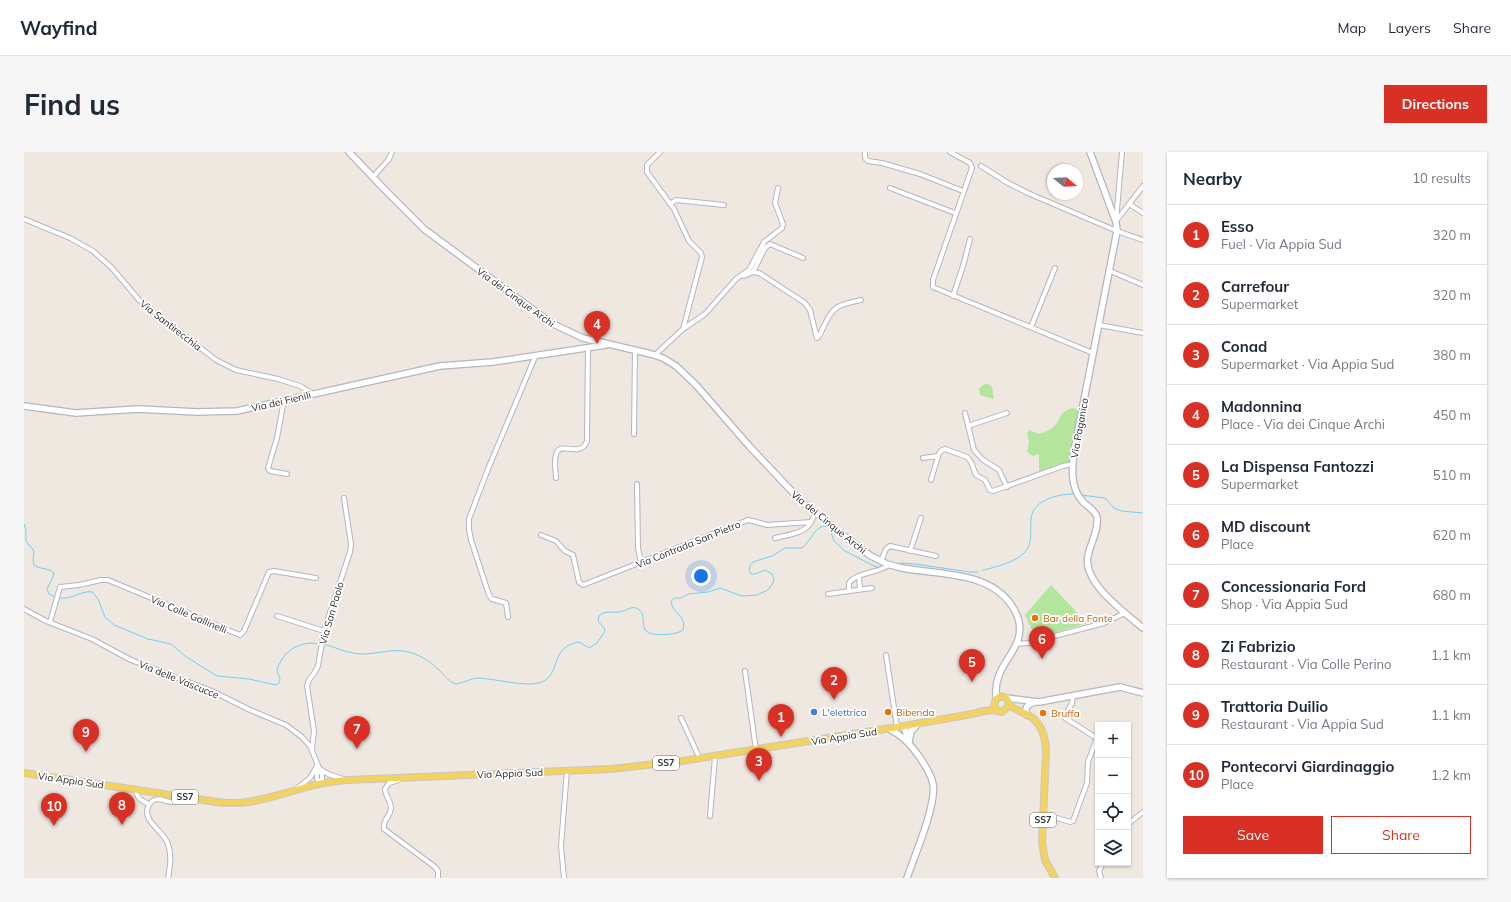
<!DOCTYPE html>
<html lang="en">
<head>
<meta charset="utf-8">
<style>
	body { margin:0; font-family:Mulish,sans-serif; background:#f6f6f7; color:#1f2937 }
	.controls { position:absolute; right:12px; bottom:12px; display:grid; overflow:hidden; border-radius:0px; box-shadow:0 1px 3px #0004 }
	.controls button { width:36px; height:36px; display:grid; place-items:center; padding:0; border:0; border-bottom:1px solid #e0e1e3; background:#fff; color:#1f2937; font:20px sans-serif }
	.compass { position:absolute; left:1023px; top:12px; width:36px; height:36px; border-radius:50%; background:#fff; box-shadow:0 1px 3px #0004; rotate:108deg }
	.you { position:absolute; left:677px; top:424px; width:14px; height:14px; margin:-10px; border:3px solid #fff; border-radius:50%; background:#1a73e8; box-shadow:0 0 0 6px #1a73e833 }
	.badge { display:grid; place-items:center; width:26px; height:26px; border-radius:50%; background:#d93025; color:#fff; font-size:13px; font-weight:700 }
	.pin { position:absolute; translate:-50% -33px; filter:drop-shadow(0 1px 2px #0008) }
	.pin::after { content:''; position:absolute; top:21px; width:14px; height:12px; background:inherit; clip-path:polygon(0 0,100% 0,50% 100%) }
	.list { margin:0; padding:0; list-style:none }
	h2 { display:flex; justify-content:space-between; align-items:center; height:52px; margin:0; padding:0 16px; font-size:17px }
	h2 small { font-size:13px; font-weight:400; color:#747a83 }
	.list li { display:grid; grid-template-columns:26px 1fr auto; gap:12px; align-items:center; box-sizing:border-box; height:60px; padding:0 16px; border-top:1px solid #e0e1e3 }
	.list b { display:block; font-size:15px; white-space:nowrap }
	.list p { margin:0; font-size:13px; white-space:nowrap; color:#747a83 }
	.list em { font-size:13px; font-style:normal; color:#747a83 }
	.actions { display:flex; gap:8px; padding:12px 16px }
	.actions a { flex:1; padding:9px 0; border:1px solid #d93025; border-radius:0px; text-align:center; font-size:14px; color:#d93025 }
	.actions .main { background:#d93025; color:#fff }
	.icon { flex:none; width:22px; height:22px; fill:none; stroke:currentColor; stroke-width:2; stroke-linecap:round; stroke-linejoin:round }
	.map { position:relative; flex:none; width:1119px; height:726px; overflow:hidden; border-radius:0px }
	header { display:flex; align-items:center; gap:24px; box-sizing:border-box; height:56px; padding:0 20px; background:#fff; border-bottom:1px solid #e0e1e3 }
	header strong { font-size:19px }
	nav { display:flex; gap:22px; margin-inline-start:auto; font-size:14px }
	.intro { display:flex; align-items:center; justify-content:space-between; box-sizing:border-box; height:96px; padding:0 24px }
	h1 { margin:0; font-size:28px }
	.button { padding:10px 18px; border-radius:0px; background:#d93025; color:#fff; font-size:14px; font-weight:700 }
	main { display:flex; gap:24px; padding:0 24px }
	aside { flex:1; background:#fff; border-radius:0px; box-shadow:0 1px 3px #0004 }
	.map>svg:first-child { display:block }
	.green { fill:#b4e59c }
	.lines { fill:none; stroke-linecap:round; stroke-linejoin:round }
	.stream { stroke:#73cdf0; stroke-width:1 }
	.street-casing { stroke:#b3b6c0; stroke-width:6 }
	.secondary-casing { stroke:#b3b6c0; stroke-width:8 }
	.primary-casing { stroke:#c8c8c8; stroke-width:8 }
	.street { stroke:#fff; stroke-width:4 }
	.secondary { stroke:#fff; stroke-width:5.5 }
	.primary { stroke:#f2d261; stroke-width:6 }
	.food-dot { fill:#e8710a; stroke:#fff; stroke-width:1.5 }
	.shop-dot { fill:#3f7fe0; stroke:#fff; stroke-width:1.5 }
	.labels { text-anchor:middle; stroke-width:3.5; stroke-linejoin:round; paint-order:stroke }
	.shield { fill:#fff; stroke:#6c6c6c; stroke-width:1 }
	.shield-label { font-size:9px; font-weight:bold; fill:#2d2d2d }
	.street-label { font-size:10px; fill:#2d2d2d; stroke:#fff }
	.food-label { font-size:10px; fill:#c56008; stroke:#fff; text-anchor:start }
	.shop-label { font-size:10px; fill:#366cbe; stroke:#fff; text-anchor:start }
</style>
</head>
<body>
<header>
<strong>Wayfind</strong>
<nav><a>Map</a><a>Layers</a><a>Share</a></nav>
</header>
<div class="intro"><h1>Find us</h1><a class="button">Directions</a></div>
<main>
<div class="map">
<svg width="1119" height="726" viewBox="0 0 1119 726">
	<rect width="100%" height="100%" fill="#eee8e0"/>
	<!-- green -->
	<g class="green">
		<path d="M961,232C971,232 968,240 970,247L956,243L955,236Z"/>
		<path d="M1048,256L1055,258L1047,300V310L1041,311L1015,320V302L1009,304L1003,300L1005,290L1003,282L1005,278L1015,282C1021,280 1028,278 1032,272C1038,263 1037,260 1048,256Z"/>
		<path d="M1027,433L1063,471L1012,486L1001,463Z"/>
	</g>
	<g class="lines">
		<!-- stream -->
		<g class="stream">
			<path d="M1057,343L1081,346L1090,356L1097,359L1119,361"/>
			<path d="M0,372L2,378V389L10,399L9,408L10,413C16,418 24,415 30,421L29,425L23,437L25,442L31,445"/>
			<path d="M876,411L891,412L946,420H954"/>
			<path d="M959,418C970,416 994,409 1001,400C1009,391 1006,379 1007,368C1008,348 1033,342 1050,342"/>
			<path d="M34,446C50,448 57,438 68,440L74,447L81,465L90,473L124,487L147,492L161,504L193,524L225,527L252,533L255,531L256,528C256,524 253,522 253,519C253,515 256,511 258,507C267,494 281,489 297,492"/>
			<path d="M300,492C313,496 325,502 339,502C355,502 372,495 388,501C398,504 408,511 416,519C421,524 425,530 432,532C439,531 445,527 453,526C470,526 506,537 520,529C537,519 526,495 555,490L565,496L573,491L581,479L580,476L574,469L575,464L579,461C585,459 590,461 595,460C604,459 610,450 618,461C620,466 618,474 622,479C627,485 654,483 659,478C663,464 649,462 647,450L650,446H657L664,442L684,440L696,436L718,444L733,443L744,438L749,431L750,427L748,422L741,418L731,422H727L725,418L726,414L729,410L748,404L761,396H778C787,389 788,379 799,374L805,375L810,389L821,399L850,414L854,415"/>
		</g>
		<!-- street casing -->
		<g class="street-casing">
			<g id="street">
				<path d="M841,0V6L844,9L858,11L896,22L939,39"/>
				<path d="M926,0L946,11L948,16L909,128V135L1069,201"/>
				<path d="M957,14L984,31L1006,42L1093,79L1119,88"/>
				<path d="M349,25L365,7L368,0"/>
				<path d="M866,36L931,61"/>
				<path d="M646,52L652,48L700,53"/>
				<path d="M1105,52L1119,61"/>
				<path d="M0,67L46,86L69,99L88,116L116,149L192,208L212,218L254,227L276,234L289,242"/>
				<path d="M1092,69L1098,0"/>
				<path d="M1092,69L1119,34"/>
				<path d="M1086,119L1119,133"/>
				<path d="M729,120L735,121L781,151L786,158L793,186C797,183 798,177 801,172C810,152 817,153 837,148"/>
				<path d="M720,124L729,120L741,96L746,92L779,106"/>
				<path d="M929,144L939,114L946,87"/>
				<path d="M1075,173L1119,181"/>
				<path d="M1007,175L1031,116"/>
				<path d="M659,177L681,162L712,127L725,118L740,90L758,76L759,72L751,51L754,36"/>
				<path d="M631,203L659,177L678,105L677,101L665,89L650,57L623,20V13L636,0"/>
				<path d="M260,248L253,286L244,316L246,319L263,322"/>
				<path d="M941,261L950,298L958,307L975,318L983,335"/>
				<path d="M944,274L983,261"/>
				<path d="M610,282L611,198"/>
				<path d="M899,306L914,304"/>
				<path d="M532,326C532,319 529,307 533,300C538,290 557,306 563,289L564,196"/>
				<path d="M907,328L915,301L918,298L921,297L943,305L947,310L952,323L961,328L966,338L969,339L1039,314L1049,312"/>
				<path d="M613,332L614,396L617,410"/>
				<path d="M517,383L532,389L541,399L549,403L555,430L559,433L724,368L729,369L743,373L787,370L791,361"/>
				<path d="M751,386C762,383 781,382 787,370"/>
				<path d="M886,399L897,366"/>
				<path d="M857,409L862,397L866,394L912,404"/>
				<path d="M835,425L836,437"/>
				<path d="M825,439V431C831,421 854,421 865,413"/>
				<path d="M804,442L848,436"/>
				<path d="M0,457L22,469L68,487L107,508L188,539L226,558L262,573L278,585L286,594L298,623V632"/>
				<path d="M253,464L300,479"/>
				<path d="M484,465L482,451L468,447L465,443L447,388L445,377V367L464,317L511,205"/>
				<path d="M26,470L36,435L55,433L77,428H84L216,483L220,479L245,420L250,419L292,426"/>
				<path d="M992,492L1004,491L1080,471L1101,461"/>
				<path d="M862,503L873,575"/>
				<path d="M721,519L732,598"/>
				<path d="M1049,544L1048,551L1041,564V566L1074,587"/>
				<path d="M657,566L676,607"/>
				<path d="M288,597L290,579L283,534L285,528L291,520L294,514L300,479L326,400L327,392L320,346"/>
				<path d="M296,617L304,622L319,627"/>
				<path d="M293,619V627L297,632"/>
				<path d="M375,628L365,631L361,637C361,644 367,649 367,656C367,664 358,668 360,677L411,715L414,719V726"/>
				<path d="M112,637C112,646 118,649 125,652"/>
				<path d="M272,637L286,626L293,614"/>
				<path d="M686,664L691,605"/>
				<path d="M1030,665L1046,670L1049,669L1063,631L1064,610L1073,586"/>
				<path d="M1104,672L1119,660"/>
				<path d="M144,726C146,715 148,703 144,692C140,679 116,668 125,653C134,638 147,659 157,645"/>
				<path d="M540,726L537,694L543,618"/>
				<path d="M1077,726L1075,719L1079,711"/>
			</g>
		</g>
		<!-- secondary casing -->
		<g class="secondary-casing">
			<g id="secondary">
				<path d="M325,0L365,42L400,77L527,171L559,186L627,202L639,206L652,214L672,233L726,295L777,349L824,387L847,404L863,412L874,415C913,424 969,417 991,459C996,468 997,478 994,488C985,511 970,517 972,547"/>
				<path d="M1066,0L1092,70L1093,79L1051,294C1048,312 1045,335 1059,350C1064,355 1071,358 1073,365C1075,378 1066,392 1064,404C1058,430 1101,461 1119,476"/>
				<path d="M0,254L52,261L114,257L174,260L213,259L416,214L469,210L582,193"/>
				<path d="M982,546L1015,550L1096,535L1119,541"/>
				<path d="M1003,563C1000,555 1004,552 1011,550"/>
				<path d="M880,574L884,588"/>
				<path d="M865,577C878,583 885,591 894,603C900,612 907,621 909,632C913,652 890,705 883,726"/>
				<path d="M885,590L887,579L894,572"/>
			</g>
		</g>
		<!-- primary casing -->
		<g class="primary-casing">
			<g id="primary">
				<path d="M985,553C991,558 997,559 1004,563C1018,571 1022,586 1022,601L1018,690L1021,708L1031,726"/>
				<path d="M0,621L193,650C220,654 243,646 269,639C287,633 306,629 324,628L587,617L658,609L880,574L948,562L960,559L970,558L978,560L984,555L985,550L982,546L977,544L972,547L970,554L973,558"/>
			</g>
		</g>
		<!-- street -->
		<use href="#street" class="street"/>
		<!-- secondary -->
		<use href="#secondary" class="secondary"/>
		<!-- primary -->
		<use href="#primary" class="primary"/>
	</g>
	<!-- markers -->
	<g class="food-dot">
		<circle cx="1011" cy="466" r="4"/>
		<circle cx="864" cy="560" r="4"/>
		<circle cx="1019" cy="561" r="4"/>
	</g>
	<circle class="shop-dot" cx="790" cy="560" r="4"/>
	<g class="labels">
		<!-- shield labels -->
		<g class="shield">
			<rect x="629" y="604" width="26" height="14" rx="3"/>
			<rect x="148" y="638" width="26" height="14" rx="3"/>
			<rect x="1006" y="661" width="26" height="14" rx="3"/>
		</g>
		<g class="shield-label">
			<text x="642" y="614">SS7</text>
			<text x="161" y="648">SS7</text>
			<text x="1019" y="671">SS7</text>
		</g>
		<!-- street labels -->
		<g class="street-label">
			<text transform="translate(492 145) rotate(36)" y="4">Via dei Cinque Archi</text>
			<text transform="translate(147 173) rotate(38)" y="4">Via Santirecchia</text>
			<text transform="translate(257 249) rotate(-13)" y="4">Via dei Fienili</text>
			<text transform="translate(1055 276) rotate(-80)" y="4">Via Paganico</text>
			<text transform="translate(805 370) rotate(39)" y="4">Via dei Cinque Archi</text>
			<text transform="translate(664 392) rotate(-22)" y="4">Via Contrada San Pietro</text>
			<text transform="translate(307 461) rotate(-74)" y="4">Via San Paolo</text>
			<text transform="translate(165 462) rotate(23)" y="4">Via Colle Gallinelli</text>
			<text transform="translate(155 527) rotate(22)" y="4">Via delle Vascucce</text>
			<text transform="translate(820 584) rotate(-9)" y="4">Via Appia Sud</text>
			<text transform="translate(486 621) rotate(-2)" y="4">Via Appia Sud</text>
			<text transform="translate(47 628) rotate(8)" y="4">Via Appia Sud</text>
		</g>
		<!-- food labels -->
		<g class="food-label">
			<text x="1019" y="470">Bar della Fonte</text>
			<text x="872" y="564">Bibenda</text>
			<text x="1027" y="565">Bruffa</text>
		</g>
		<!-- shop labels -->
		<g class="shop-label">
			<text x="798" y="564">L'elettrica</text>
		</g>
	</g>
</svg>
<div class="controls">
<button>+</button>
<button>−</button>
<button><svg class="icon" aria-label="locate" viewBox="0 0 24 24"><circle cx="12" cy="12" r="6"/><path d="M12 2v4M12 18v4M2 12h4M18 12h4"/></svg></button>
<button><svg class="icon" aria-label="layers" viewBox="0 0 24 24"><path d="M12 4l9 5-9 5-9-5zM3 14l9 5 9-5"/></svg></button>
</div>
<svg class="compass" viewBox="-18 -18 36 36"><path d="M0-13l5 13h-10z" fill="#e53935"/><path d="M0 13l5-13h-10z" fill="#747a83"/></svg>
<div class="you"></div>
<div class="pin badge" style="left:757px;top:585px">1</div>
<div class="pin badge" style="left:810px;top:548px">2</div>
<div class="pin badge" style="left:735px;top:629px">3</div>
<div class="pin badge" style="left:573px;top:192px">4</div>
<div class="pin badge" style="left:948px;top:530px">5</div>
<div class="pin badge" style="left:1018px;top:507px">6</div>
<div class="pin badge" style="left:333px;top:597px">7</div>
<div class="pin badge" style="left:98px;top:673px">8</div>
<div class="pin badge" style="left:62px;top:600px">9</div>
<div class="pin badge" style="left:30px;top:674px">10</div>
</div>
<aside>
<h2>Nearby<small>10 results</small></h2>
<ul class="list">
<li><span class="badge">1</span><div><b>Esso</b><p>Fuel · Via Appia Sud</p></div><em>320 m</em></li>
<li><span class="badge">2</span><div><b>Carrefour</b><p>Supermarket</p></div><em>320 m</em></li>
<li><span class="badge">3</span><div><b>Conad</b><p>Supermarket · Via Appia Sud</p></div><em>380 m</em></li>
<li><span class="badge">4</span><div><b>Madonnina</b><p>Place · Via dei Cinque Archi</p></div><em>450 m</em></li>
<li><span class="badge">5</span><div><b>La Dispensa Fantozzi</b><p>Supermarket</p></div><em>510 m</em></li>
<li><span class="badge">6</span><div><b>MD discount</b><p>Place</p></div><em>620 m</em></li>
<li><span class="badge">7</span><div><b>Concessionaria Ford</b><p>Shop · Via Appia Sud</p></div><em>680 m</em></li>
<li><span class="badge">8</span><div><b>Zi Fabrizio</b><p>Restaurant · Via Colle Perino</p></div><em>1.1 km</em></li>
<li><span class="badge">9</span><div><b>Trattoria Duilio</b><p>Restaurant · Via Appia Sud</p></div><em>1.1 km</em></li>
<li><span class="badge">10</span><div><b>Pontecorvi Giardinaggio</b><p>Place</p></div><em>1.2 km</em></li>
</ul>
<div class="actions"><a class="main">Save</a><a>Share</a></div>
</aside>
</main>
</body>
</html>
